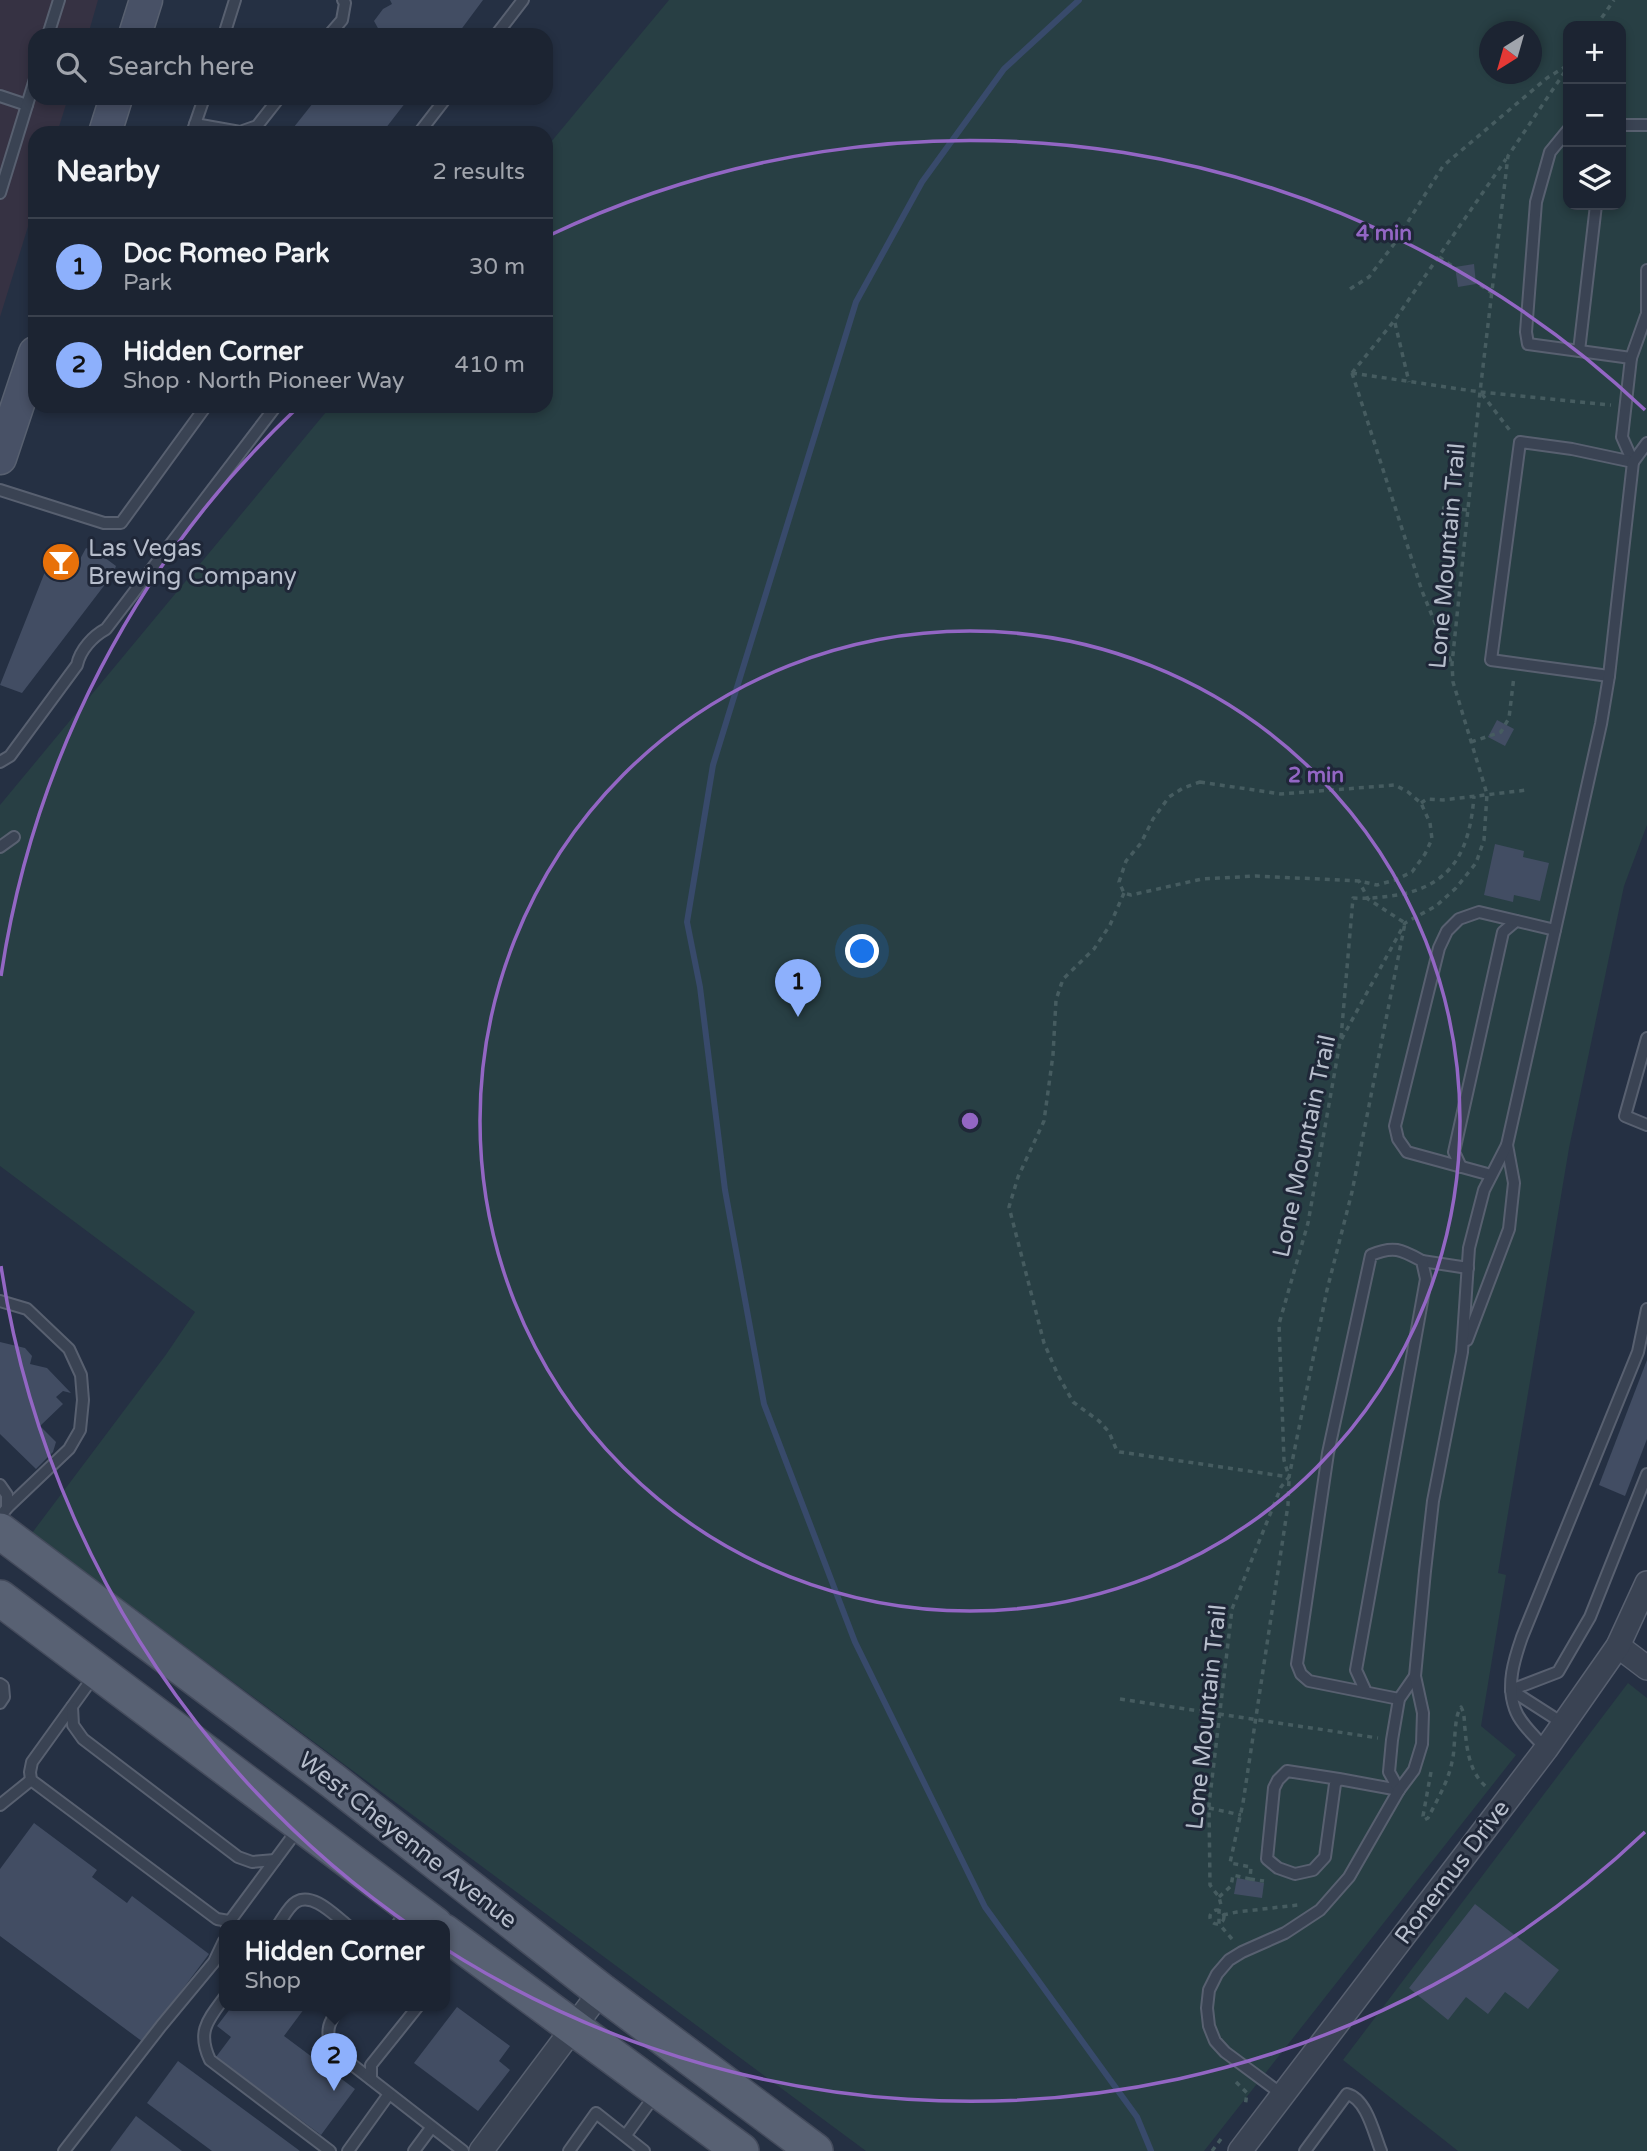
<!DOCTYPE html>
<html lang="en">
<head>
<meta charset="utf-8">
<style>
	body { margin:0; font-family:"Varela Round",sans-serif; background:#29303e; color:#f1f3f6 }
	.controls { position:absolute; right:21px; top:21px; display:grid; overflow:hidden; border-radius:14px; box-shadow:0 4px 10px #0003 }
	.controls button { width:63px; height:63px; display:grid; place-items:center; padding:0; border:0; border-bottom:2px solid #3a414d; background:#1c2432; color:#f1f3f6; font:35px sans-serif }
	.compass { position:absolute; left:1479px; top:21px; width:63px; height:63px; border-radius:50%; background:#1c2432; box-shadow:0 4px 10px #0003; rotate:217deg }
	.you { position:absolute; left:863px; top:952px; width:24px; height:24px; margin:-18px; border:5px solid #fff; border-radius:50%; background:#1a73e8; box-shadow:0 0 0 10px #1a73e833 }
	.badge { display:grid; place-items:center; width:46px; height:46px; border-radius:50%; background:#8db0fc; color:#111; font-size:23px; font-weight:700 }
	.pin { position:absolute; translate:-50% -58px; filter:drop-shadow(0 2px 4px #0008) }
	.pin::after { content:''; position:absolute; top:37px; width:24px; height:21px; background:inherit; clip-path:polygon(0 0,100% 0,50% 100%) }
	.popup { position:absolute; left:219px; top:1920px; width:231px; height:91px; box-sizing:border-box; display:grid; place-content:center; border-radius:14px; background:#1c2432; filter:drop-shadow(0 2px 5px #0005); font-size:23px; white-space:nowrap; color:#a0a4ac }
	.popup b { font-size:26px; color:#f1f3f6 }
	.popup::after { content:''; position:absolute; left:50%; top:100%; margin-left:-14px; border:14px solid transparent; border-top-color:#1c2432 }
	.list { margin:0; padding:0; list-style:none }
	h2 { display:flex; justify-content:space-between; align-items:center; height:91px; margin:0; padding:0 28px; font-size:30px }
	h2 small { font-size:23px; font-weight:400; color:#a0a4ac }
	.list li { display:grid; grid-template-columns:46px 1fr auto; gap:21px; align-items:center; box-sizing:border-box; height:98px; padding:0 28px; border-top:2px solid #3a414d }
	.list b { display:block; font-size:26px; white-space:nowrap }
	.list p { margin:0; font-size:23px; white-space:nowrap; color:#a0a4ac }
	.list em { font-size:23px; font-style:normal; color:#a0a4ac }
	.icon { flex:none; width:38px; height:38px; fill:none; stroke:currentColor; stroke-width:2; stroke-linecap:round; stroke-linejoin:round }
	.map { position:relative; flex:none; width:1647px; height:2151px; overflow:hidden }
	.search { position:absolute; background:#1c2432; box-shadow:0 4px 10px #0003; left:28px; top:28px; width:525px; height:77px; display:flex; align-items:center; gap:18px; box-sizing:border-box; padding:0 24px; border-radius:21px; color:#a0a4ac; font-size:26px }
	.panel { position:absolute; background:#1c2432; box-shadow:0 4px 10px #0003; left:28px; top:126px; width:525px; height:287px; border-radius:21px }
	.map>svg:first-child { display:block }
	.medical { fill:#363243 }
	.green { fill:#283f44; fill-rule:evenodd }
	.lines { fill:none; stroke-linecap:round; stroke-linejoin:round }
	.stream { stroke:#384a6b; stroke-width:6 }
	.building { fill:#424d63 }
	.service-casing { stroke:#586070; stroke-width:14 }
	.minor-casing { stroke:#586070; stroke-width:26 }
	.secondary-casing { stroke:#586070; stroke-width:35 }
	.primary-casing { stroke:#444b5c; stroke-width:38 }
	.path { stroke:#465c60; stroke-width:3.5; stroke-dasharray:5 5; stroke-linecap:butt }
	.service { stroke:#3a4353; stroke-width:10 }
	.minor { stroke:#3a4353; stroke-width:23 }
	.secondary { stroke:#485166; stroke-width:32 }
	.primary { stroke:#586173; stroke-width:35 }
	.ring { fill:none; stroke:#9366c4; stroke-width:3.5 }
	.labels { text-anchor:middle; stroke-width:6; stroke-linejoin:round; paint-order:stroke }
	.poi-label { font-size:24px; fill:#b7becc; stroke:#1f2738; text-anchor:start }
	.street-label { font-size:24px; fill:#b7becc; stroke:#1f2738 }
	.centre { fill:#9366c4; stroke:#1f2738; stroke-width:3.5 }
	.ring-label { font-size:21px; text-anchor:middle; font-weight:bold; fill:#9366c4; stroke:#1f2738; stroke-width:6; stroke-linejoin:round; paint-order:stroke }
</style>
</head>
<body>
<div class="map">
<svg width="1647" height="2151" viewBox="0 0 1647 2151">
	<rect width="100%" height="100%" fill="#253043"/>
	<!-- medical -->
	<path class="medical" d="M0,0H98L88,35H35V98H68L57,133H35V204L0,317Z"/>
	<!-- green -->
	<g class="green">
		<path d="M669,0H1647V825L1624,886L1569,1148L1498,1573L1506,1575L1481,1726L1516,1755L1204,2151H866L32,1533L165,1356L195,1312L0,1166V805L331,406H546V148ZM1568,26H1621V205H1568ZM1490,32H1532V74H1490Z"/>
		<path d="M1628,1683L1647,1698V2151H1458L1343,2060Z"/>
	</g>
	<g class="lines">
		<!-- stream -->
		<path class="stream" d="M1079,0L1004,69L922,182L856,302L713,765L687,922L700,987L725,1190L764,1404L855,1642L985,1907L1137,2117L1151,2151"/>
	</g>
	<!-- building -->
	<g class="building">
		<path d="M390,0H483L457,35H386L379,30L374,21L383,9L392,4Z"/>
		<path d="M317,98H409L382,133H301L294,127Z"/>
		<path d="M1474,264L1476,284L1458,287L1455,267Z"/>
		<path d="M56,544L79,561L86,548L97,552L116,566L113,574L22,693L0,685Z"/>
		<path d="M1497,720L1514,729L1505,746L1488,737Z"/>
		<path d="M1495,844L1524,851L1523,857L1549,863L1540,901L1514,895L1513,902L1484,895Z"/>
		<path d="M0,1342L25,1348L32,1356L30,1364L47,1368L71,1393L63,1391L56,1397L63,1404L40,1426L56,1442L53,1452L36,1469L0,1434Z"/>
		<path d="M1647,1360V1439L1625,1496L1599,1485Z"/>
		<path d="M34,1823L97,1870L92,1877L127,1903L132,1896L209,1954L143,2042L0,1936V1869Z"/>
		<path d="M1237,1878L1264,1883L1262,1898L1234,1894Z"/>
		<path d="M1475,1904L1559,1970L1528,2009L1505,1992L1488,2014L1466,1997L1448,2020L1409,1988Z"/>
		<path d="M233,2005H307L284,2036L355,2089L321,2135L216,2057L231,2037L217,2026Z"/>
		<path d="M457,2007L510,2046L499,2061L510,2070L478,2111L414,2063Z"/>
		<path d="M178,2061L300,2151H212L147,2103Z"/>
		<path d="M136,2116L182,2151H110Z"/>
	</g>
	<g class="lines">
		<!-- service casing -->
		<g class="service-casing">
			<g id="service">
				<path d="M48,35L59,0"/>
				<path d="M224,35L235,0"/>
				<path d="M329,35L342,20L345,3L343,0"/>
				<path d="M496,35L523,0"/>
				<path d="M0,96L27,105"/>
				<path d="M195,124L240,132L257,126L279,98"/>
				<path d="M1621,125H1647"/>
				<path d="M1568,130L1550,152L1536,202L1526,332L1528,344L1631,358"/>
				<path d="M192,133L204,98"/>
				<path d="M419,133L446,98"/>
				<path d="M0,193L35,79"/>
				<path d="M1647,270V323"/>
				<path d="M1579,351L1596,205"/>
				<path d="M1633,462L1622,437L1631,358L1646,316"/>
				<path d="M0,490L104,523H121L206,406"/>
				<path d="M1609,676L1491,660L1520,442L1572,449L1633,462"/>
				<path d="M0,762L10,756L77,665C80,650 93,636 106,629L276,406"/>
				<path d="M0,847L14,837"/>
				<path d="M1647,1038L1625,1116L1647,1125"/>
				<path d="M1461,1167L1454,1152L1503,932L1516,921"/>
				<path d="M1491,1175L1407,1152L1398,1139L1395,1126L1439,948L1447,931L1459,919L1479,912L1555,930"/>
				<path d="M1422,1261L1468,1268"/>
				<path d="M0,1301L27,1309L69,1349L81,1375L83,1400L80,1430L69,1449L7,1508L0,1517"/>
				<path d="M1467,1340L1509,1229L1514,1183L1507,1145"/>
				<path d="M0,1485L7,1495V1508"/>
				<path d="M94,1676L32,1762L30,1772L31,1780L217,1919L229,1921"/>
				<path d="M0,1684L3,1686L4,1697L0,1703"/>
				<path d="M1511,1690L1558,1672L1590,1617L1647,1474"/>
				<path d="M1511,1690L1564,1724"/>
				<path d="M1366,1692L1356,1670L1426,1279L1422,1261C1402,1250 1394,1245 1371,1255L1328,1453L1297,1664L1301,1674L1309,1681L1399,1699"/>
				<path d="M72,1707L73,1725L83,1739L238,1857L252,1862L275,1860"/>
				<path d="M1546,1749C1536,1737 1520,1724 1515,1709C1506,1685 1514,1660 1522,1637L1638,1352L1647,1309"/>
				<path d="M1339,1779L1335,1784L1325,1857L1313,1870L1295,1874L1278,1868L1267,1859L1274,1788L1278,1780L1287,1771L1339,1779L1399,1790"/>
				<path d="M1399,1790L1389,1772L1392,1740L1399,1699L1415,1676"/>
				<path d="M0,1805L31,1780"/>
				<path d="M227,1925L298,1829"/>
				<path d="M278,1925C283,1918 289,1906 296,1902C313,1892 334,1915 347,1925"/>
				<path d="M397,1925L408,1909"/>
				<path d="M224,1998C207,2021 197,2032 210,2060L330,2151"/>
				<path d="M341,2005C330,2021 324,2029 332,2049L463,2151"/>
				<path d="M371,2079V2065L419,2005"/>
				<path d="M1283,2095L1225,2052L1215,2041L1209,2026L1207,2008L1209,1990L1217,1974L1229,1960L1242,1952L1285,1933L1320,1910L1349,1877L1399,1790L1414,1770L1422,1744L1423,1713L1415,1676L1425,1571L1433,1501L1462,1352L1469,1248L1484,1190L1507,1145L1601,724L1609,676L1633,462L1647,443"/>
				<path d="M626,2135L655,2095"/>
				<path d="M64,2151L161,2026L214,1962L224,1941"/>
				<path d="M348,2151L389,2094"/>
				<path d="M414,2151L431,2128"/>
				<path d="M569,2151L596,2113L644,2151"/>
				<path d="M1305,2151L1347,2094C1367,2099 1374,2134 1381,2151"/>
			</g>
		</g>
		<!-- minor casing -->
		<g class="minor-casing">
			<g id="minor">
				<path d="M1618,1646L1647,1668"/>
				<path d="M481,2151L601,1991"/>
				<path d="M1240,2151L1546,1749L1618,1646L1647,1583"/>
			</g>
		</g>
		<!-- secondary casing -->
		<g class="secondary-casing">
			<g id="secondary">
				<path d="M135,35L146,0"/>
				<path d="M105,133L116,98"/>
				<path d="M0,458L35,353"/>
			</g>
		</g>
		<!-- primary casing -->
		<g class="primary-casing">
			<g id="primary">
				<path d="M0,1531L333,1781L601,1991L815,2151"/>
				<path d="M0,1598L435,1925"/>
				<path d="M444,1932L741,2151"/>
			</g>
		</g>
		<!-- path -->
		<g class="path">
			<path d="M1596,26L1614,0"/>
			<path d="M1439,257L1492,293"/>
			<path d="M1350,289L1369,277L1394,244L1443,166L1547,78L1568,65"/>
			<path d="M1395,323L1409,382"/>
			<path d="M1352,373L1422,591L1451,662"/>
			<path d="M1352,373L1480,392L1611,405"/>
			<path d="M1352,373L1394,321L1506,159"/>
			<path d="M1482,394L1511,432"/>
			<path d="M1442,508L1468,510"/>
			<path d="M1471,742L1501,732L1509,718L1514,676"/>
			<path d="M1200,782L1281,794L1395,785L1408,792L1421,803L1430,823L1432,839L1425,854L1412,872L1395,880L1377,885L1359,881L1256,876L1202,879L1131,895L1124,893L1119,882L1126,861L1141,843L1153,819L1169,797L1183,788Z"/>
			<path d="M1421,803L1427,799L1443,800L1527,790"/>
			<path d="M1124,893L1110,925L1094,949L1063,979L1056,1000L1053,1055L1044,1121L1018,1177L1009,1207L1044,1343L1058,1375L1073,1402L1099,1421L1109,1432L1117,1451L1120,1452L1289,1477L1327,1290L1352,1192L1405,923L1368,899L1359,881"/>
			<path d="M1341,1038L1353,898C1370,899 1386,897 1403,894C1456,882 1470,846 1474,796"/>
			<path d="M1120,1699L1378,1738"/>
			<path d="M1431,1772L1423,1816L1424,1820L1428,1818C1437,1800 1448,1782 1452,1762C1456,1747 1453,1718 1461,1707C1465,1714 1464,1721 1465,1729C1467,1752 1470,1775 1489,1789"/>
			<path d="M1209,1808L1241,1815"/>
			<path d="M1250,1879L1264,1881"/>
			<path d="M1219,1897L1231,1886L1233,1875L1250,1879L1251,1867L1230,1863L1243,1803L1288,1505L1289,1479"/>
			<circle cx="1217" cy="1917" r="7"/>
			<path d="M1223,1915L1237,1912L1298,1905"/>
			<path d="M1232,1939L1219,1924V1911L1221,1905L1219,1897L1210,1885L1209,1805L1232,1609L1281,1487L1289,1477L1284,1460L1279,1324L1308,1223L1340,1042L1405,923L1436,906L1456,888L1476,863L1484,840L1487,794L1453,682L1452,664L1480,392L1508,156L1568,67"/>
			<path d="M1236,2082L1247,2093L1245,2107"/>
			<path d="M1212,2151L1221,2139"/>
		</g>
		<!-- service -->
		<use href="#service" class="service"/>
		<!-- minor -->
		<use href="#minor" class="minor"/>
		<!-- secondary -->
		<use href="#secondary" class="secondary"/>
		<!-- primary -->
		<use href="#primary" class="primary"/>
	</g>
	<!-- distance rings -->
	<g class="ring">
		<circle cx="970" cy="1121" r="490"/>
		<path d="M1645 1832A980 980 0 0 1 1 1266M1 976A980 980 0 0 1 295 410M548 236A980 980 0 0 1 1645 410"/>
	</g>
	<!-- icons -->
	<defs>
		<g id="bar-disc" transform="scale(2.0125)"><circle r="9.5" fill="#e8710a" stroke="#1f2738"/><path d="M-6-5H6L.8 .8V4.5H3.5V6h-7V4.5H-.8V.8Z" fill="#fff"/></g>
	</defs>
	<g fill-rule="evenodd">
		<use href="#bar-disc" x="61" y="562"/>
	</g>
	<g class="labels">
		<!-- poi labels -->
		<g class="poi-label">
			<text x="88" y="556">Las Vegas<tspan x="88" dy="28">Brewing Company</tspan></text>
		</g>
		<!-- street labels -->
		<g class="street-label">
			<text transform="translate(1447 556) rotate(-85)" y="8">Lone Mountain Trail</text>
			<text transform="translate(1304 1146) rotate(-78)" y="8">Lone Mountain Trail</text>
			<text transform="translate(1206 1717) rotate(-84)" y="8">Lone Mountain Trail</text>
			<text transform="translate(408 1840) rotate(38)" y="8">West Cheyenne Avenue</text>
			<text transform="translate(1452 1872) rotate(-53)" y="8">Ronemus Drive</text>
		</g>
	</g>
	<circle cx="970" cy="1121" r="10" class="centre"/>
	<g class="ring-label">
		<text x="1384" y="240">4 min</text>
		<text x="1316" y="782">2 min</text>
	</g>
</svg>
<div class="controls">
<button>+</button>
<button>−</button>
<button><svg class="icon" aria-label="layers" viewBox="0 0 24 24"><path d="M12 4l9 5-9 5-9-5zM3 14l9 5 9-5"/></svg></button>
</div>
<svg class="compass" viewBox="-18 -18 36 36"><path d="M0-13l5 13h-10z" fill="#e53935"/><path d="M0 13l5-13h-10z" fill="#a0a4ac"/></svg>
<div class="you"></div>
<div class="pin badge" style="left:798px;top:1017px">1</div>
<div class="pin badge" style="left:334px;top:2091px">2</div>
<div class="popup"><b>Hidden Corner</b>Shop</div>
<div class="search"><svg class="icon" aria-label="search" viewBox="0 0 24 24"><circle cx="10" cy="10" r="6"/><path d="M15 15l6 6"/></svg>Search here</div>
<section class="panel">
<h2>Nearby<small>2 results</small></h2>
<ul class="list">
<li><span class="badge">1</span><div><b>Doc Romeo Park</b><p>Park</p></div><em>30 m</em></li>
<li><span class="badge">2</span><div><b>Hidden Corner</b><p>Shop · North Pioneer Way</p></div><em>410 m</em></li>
</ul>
</section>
</div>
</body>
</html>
